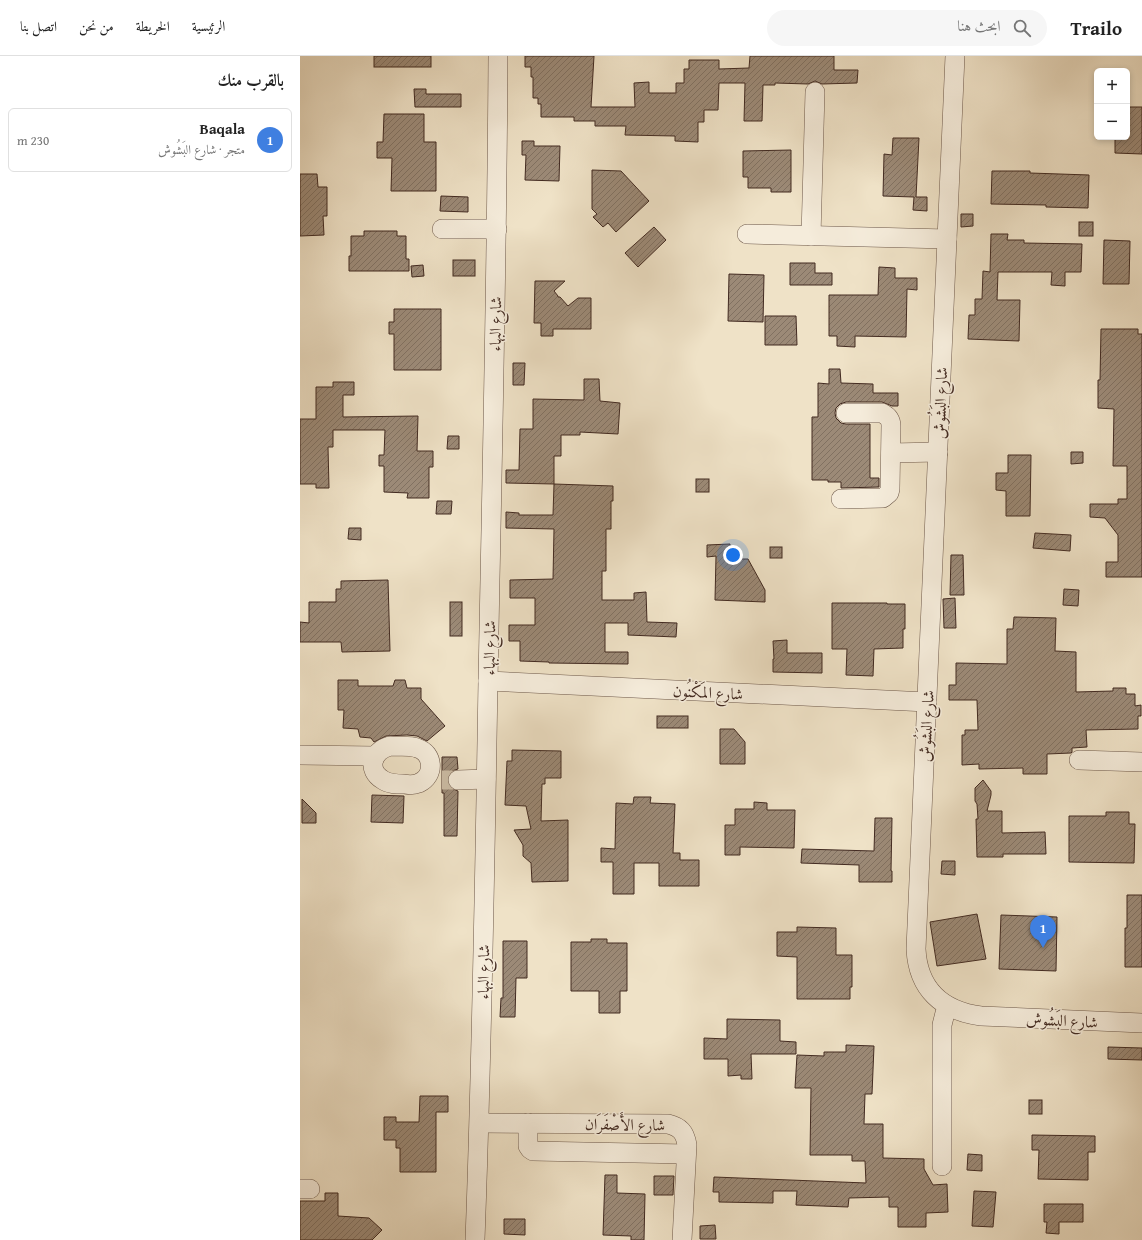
<!DOCTYPE html>
<html lang="ar">
<head>
<meta charset="utf-8">
<style>
	body { margin:0; font-family:"Gentium Book Plus",Amiri,serif; background:#f6f6f6; color:#222; direction:rtl }
	.controls { position:absolute; right:12px; top:12px; display:grid; overflow:hidden; border-radius:6px; box-shadow:0 2px 6px #0003 }
	.controls button { width:36px; height:36px; display:grid; place-items:center; padding:0; border:0; border-bottom:1px solid #e0e0e0; background:#fff; color:#222; font:20px sans-serif }
	.you { position:absolute; left:433px; top:499px; width:14px; height:14px; margin:-10px; border:3px solid #fff; border-radius:50%; background:#1a73e8; box-shadow:0 0 0 6px #1a73e833 }
	.badge { display:grid; place-items:center; width:26px; height:26px; border-radius:50%; background:#8f2418; color:#fff; font-size:13px; font-weight:700 }
	.pin { position:absolute; translate:-50% -33px; filter:drop-shadow(0 1px 2px #0008) }
	.pin::after { content:''; position:absolute; top:21px; width:14px; height:12px; background:inherit; clip-path:polygon(0 0,100% 0,50% 100%) }
	.list { margin:0; padding:0; list-style:none }
	h2 { display:flex; justify-content:space-between; align-items:center; height:52px; margin:0; padding:0 16px; font-size:17px }
	h2 small { font-size:13px; font-weight:400; color:#767676 }
	.list li { display:grid; grid-template-columns:26px 1fr auto; gap:12px; align-items:center; box-sizing:border-box; height:64px; margin:0 8px 8px; padding:0 8px; border:1px solid #e0e0e0; border-radius:6px }
	.list b { display:block; font-size:15px; white-space:nowrap }
	.list p { margin:0; font-size:13px; white-space:nowrap; color:#767676 }
	.list em { font-size:13px; font-style:normal; color:#767676 }
	.icon { flex:none; width:22px; height:22px; fill:none; stroke:currentColor; stroke-width:2; stroke-linecap:round; stroke-linejoin:round }
	.map { position:relative; flex:none; width:842px; height:1184px; overflow:hidden; direction:ltr }
	header { display:flex; align-items:center; gap:24px; box-sizing:border-box; height:56px; padding:0 20px; background:#fff; border-bottom:1px solid #e0e0e0 }
	header strong { font-size:19px }
	nav { display:flex; gap:22px; margin-inline-start:auto; font-size:14px }
	.search { width:280px; height:36px; background:#f6f6f6; display:flex; align-items:center; gap:10px; box-sizing:border-box; padding:0 14px; border-radius:22px; color:#767676; font-size:15px }
	main { display:flex }
	aside { flex:1; background:#fff }
	.map>svg:first-child { display:block }
	.building { fill:url(#building-hatch); stroke:#422a21 }
	.lines { fill:none; stroke-linecap:round; stroke-linejoin:round }
	.minor-tunnel { stroke:#ccbda6; stroke-width:19; stroke-dasharray:19 10; stroke-linecap:butt }
	.minor-casing { stroke:#6d584a; stroke-width:20 }
	.minor { stroke:#f5ecdb; stroke-width:19 }
	.labels { text-anchor:middle; stroke-width:3; stroke-linejoin:round; paint-order:stroke }
	.street-label { font-size:16px; fill:#422a21; stroke:#f5ecdb }
</style>
</head>
<body>
<header>
<strong>Trailo</strong>
<div class="search"><svg class="icon" aria-label="search" viewBox="0 0 24 24"><circle cx="10" cy="10" r="6"/><path d="M15 15l6 6"/></svg>ابحث هنا</div>
<nav><a>الرئيسية</a><a>الخريطة</a><a>من نحن</a><a>اتصل بنا</a></nav>
</header>
<main>
<div class="map">
<svg width="842" height="1184" viewBox="0 0 842 1184">
	<defs>
		<pattern id="building-hatch" width="6" height="6" patternUnits="userSpaceOnUse"><rect width="6" height="6" fill="#9c8a77"/><path d="M-1 1l2-2M0 6l6-6M5 7l2-2" fill="none" stroke="#817161"/></pattern>
	</defs>
	<rect width="100%" height="100%" fill="#efe2c7"/>
	<filter id="stains"><feTurbulence type="fractalNoise" baseFrequency=".005" numOctaves="4"/><feColorMatrix values="0 0 0 0 .2 0 0 0 0 .09 0 0 0 0 .02 0 0 0 .5 -.17"/></filter>
	<radialGradient id="worn" r=".72"><stop offset=".6" stop-color="#630" stop-opacity="0"/><stop offset="1" stop-color="#630" stop-opacity=".3"/></radialGradient>
	<!-- building -->
	<g class="building">
		<rect x="74" y="0" width="57" height="11"/>
		<path d="M225,0H294L291,51H335L334,27L349,26V37H376V27H384V13H389V4H419V13L449,12L450,0H534V14H558L557,27L522,28L515,25L508,28L475,27V29H463L462,65H444L445,27H419L418,54H404V66H398V86L375,85V80L325,79L326,70H295V65H274V61H241V48H238V42H233V21H231V11H225Z"/>
		<path d="M114,33H126V38H161V51H115Z"/>
		<path d="M827,51H842V98L815,97V81H827Z"/>
		<path d="M84,58H124V86H136V135H91L92,102H77V86H83Z"/>
		<path d="M593,82H619L616,141H627V155L613,154L614,141L583,140L584,98L592,99Z"/>
		<path d="M222,85H234V90H260L259,125L225,124L226,99H222Z"/>
		<path d="M491,94V136H471V132H448V121H443V95Z"/>
		<path d="M292,114L321,115L349,145L316,176L308,167L303,171L293,161L297,158L292,153Z"/>
		<path d="M692,115H730V117L789,119L788,152L746,151V149L691,148Z"/>
		<path d="M0,118H17L18,131H27V160H23L24,179L0,180Z"/>
		<path d="M141,140L168,141V156L140,155Z"/>
		<path d="M661,158H673V170L661,171Z"/>
		<rect x="779" y="166" width="14" height="14"/>
		<path d="M354,171L366,184L338,211L325,197Z"/>
		<path d="M64,175H97V180H106V203H109V215H49V200H51V180H64Z"/>
		<path d="M691,178H708L707,184H724V187L782,188L781,216H765V230L751,229L752,216H698L697,244H720L719,285L668,283L669,259H675V243H682L683,215L690,216Z"/>
		<path d="M804,184L830,185L829,228H803Z"/>
		<rect x="153" y="204" width="22" height="16"/>
		<path d="M490,207H515V217H532V229H490Z"/>
		<path d="M123,209L124,220L112,221L111,210Z"/>
		<path d="M579,211L595,212V222H617V234L607,233L606,281L555,280V291L537,290V280H529V239H578Z"/>
		<path d="M429,218L464,219L463,266L428,265Z"/>
		<path d="M235,225H265L254,235L258,240V241H260L268,250L278,242H291V273H253V280H241V267H234Z"/>
		<path d="M94,253H141V314H94V278H89V266H94Z"/>
		<path d="M465,260H496L497,289H465Z"/>
		<path d="M801,273H838V278H842V521H806V506H818V479L805,462L790,461V448H818V443H827V410H813L814,353L798,352V324H800Z"/>
		<path d="M213,307H225L224,329H213Z"/>
		<path d="M529,313H540L541,327L573,328V337H598V350H592L582,346H546L540,348L536,352L535,357L536,362L541,367L546,368H570V422H579V431L541,432V426H528V424H512V361H518V327L529,328Z"/>
		<path d="M284,323H299L300,345L320,347L318,378L280,376V379H261V400H254V428L206,427V414H219L220,373H233V343L284,344Z"/>
		<path d="M33,326H54V339H43V361L118,360L117,395H133V411H129V442H107L108,437L84,436V410H79V399H84L85,374H33V391H28L29,432H16V428H0V363H16V331H33Z"/>
		<path d="M148,380H159V393H147Z"/>
		<path d="M771,396H783V407L771,408Z"/>
		<path d="M708,399H731L730,460H706V435L696,434V417H708Z"/>
		<rect x="396" y="423" width="13" height="13"/>
		<path d="M254,428L313,430V445H311V473H306V515H302V544H334V537L346,536L347,566L377,567L376,581L328,579V567H305V596H328V608L249,607V606L220,605V585H209V569H235V542H210V524L253,523L254,473L206,472V456L219,457V459H253Z"/>
		<path d="M137,445H152L151,458H136Z"/>
		<path d="M49,472H61V484L48,483Z"/>
		<path d="M735,477L771,479L770,495L733,492Z"/>
		<path d="M430,488V503H448L465,534V546L415,544L416,500L407,501V489Z"/>
		<rect x="470" y="491" width="12" height="11"/>
		<path d="M651,499H663L664,539H650Z"/>
		<path d="M88,524L90,595L42,596L41,586H0V566L9,567V546H36V533H41V525Z"/>
		<path d="M764,533L779,534L778,550L763,549Z"/>
		<path d="M655,542L656,572H644L643,543Z"/>
		<rect x="150" y="546" width="12" height="34"/>
		<path d="M532,547H587V548H605V573H603V592L574,593L573,620L546,619L547,593H532Z"/>
		<path d="M714,561L756,562L755,595L776,596V636L813,635V632H826V638H835V650L841,649V660H838V673L786,674L787,691L772,692V696L771,697L747,698V718H723V712L679,713V708L662,709V679H665V674H678L677,644H649V629H656V607L707,608V573H713Z"/>
		<path d="M487,584V597H522V617L473,616V603H474L473,585Z"/>
		<path d="M38,624H58V630H93L95,624H105L107,632H121V643L145,670L127,685L117,680L107,679L86,680L74,686L71,682L60,681L58,673L43,672L44,654H38Z"/>
		<rect x="357" y="660" width="31" height="12"/>
		<path d="M420,673H434L445,686V708H420Z"/>
		<path d="M212,694L261,695V722H245V728H242L241,765L268,764V825L232,826L231,807L223,800V789L214,774L231,773L226,750L205,749L207,705H212Z"/>
		<path d="M142,701H157L158,713L152,715L149,719L147,724L149,730L153,733L158,735L157,780H144V737H142Z"/>
		<path d="M683,724L691,735V739L687,755H702V777L745,776L746,798H703V801H677L676,763H678L677,748L675,745V732Z"/>
		<path d="M72,739L104,740L103,767L71,766Z"/>
		<path d="M334,741H351L350,747L375,748L373,797H380V804H399V830H359V807H334V838H313V806H301V792L315,793L316,747L333,748Z"/>
		<path d="M2,743L16,757V767H2Z"/>
		<path d="M454,746L467,747V754H495L494,792L440,791V799H425V769H435V753H454Z"/>
		<path d="M806,756H829V768H835L834,807L769,806V760H806Z"/>
		<path d="M575,762H592L591,815H592V826H559V809L501,807L502,793L574,795Z"/>
		<path d="M642,805H655V819L641,818Z"/>
		<path d="M827,839H842V911H825V872H827Z"/>
		<path d="M677,858L686,903L637,910L630,866Z"/>
		<path d="M701,859L757,861L756,915L699,913Z"/>
		<path d="M497,871L536,872V899H552V931H550V943H497V901L477,900V876H497Z"/>
		<path d="M291,883H307V887H327V935H320V957H299V935H271V886H291Z"/>
		<path d="M203,885H227V922H216L215,961H200L201,942H203Z"/>
		<path d="M427,963L480,964V985L496,986V998H451L452,1023H441V1019L428,1020V1003H404V982L427,983Z"/>
		<path d="M546,989L574,990L572,1038H565L564,1068H583V1102L624,1103V1113L633,1129L647,1128L648,1156L626,1157V1171H598V1151H589V1141L549,1142L548,1151L496,1149L497,1135H473V1147L419,1146V1136H413L414,1121L566,1127L565,1105H552V1099H510L511,1032H495L497,999L524,1000V996H546Z"/>
		<path d="M808,991L842,992V1004L808,1003Z"/>
		<path d="M120,1040H148V1056H136V1116H100V1092H96V1084H84V1061H96V1066H119Z"/>
		<rect x="729" y="1044" width="13" height="14"/>
		<path d="M732,1079L795,1080V1096H788V1124L738,1123L739,1094H732Z"/>
		<path d="M668,1098L682,1099V1115L667,1114Z"/>
		<path d="M305,1119H317V1137L345,1138L344,1184H331V1180L303,1179Z"/>
		<path d="M354,1120H374L373,1139H354Z"/>
		<path d="M674,1135L696,1136L693,1171L672,1170Z"/>
		<path d="M25,1137H38V1160L69,1162L82,1174L72,1184H0V1145H25Z"/>
		<path d="M744,1148H783V1166H759V1178L746,1177L747,1166H744Z"/>
		<path d="M204,1163H225V1179L204,1178Z"/>
		<path d="M415,1169L416,1183H400V1170Z"/>
	</g>
	<g class="lines">
		<!-- minor-tunnel -->
		<path class="minor-tunnel" d="M142,724H158"/>
		<!-- minor casing -->
		<g class="minor-casing">
			<g id="minor">
				<path d="M655,0L616,893C618,933 642,955 681,960L842,967"/>
				<path d="M142,173H197"/>
				<path d="M447,178L647,183"/>
				<path d="M511,180L515,36"/>
				<path d="M591,397L638,396"/>
				<path d="M541,443L583,442L589,437L590,433L591,370C591,363 588,360 582,357H546"/>
				<path d="M188,625L627,646"/>
				<path d="M90,690C98,691 109,689 117,692C134,697 135,720 119,727C114,729 109,729 104,728C96,728 89,728 83,724C66,714 72,695 90,690Z"/>
				<path d="M0,699L75,700"/>
				<path d="M779,704L842,706"/>
				<path d="M158,724L186,723"/>
				<path d="M180,1067L368,1068C380,1071 385,1076 387,1089L382,1184"/>
				<path d="M228,1067V1090L230,1093L233,1095L386,1098"/>
				<path d="M642,1110V969L645,957L649,951"/>
				<path d="M0,1133H10"/>
				<path d="M175,1184C182,998 185,811 188,625C192,417 197,208 198,0"/>
			</g>
		</g>
		<!-- minor -->
		<use href="#minor" class="minor"/>
	</g>
	<g class="labels">
		<!-- street labels -->
		<g class="street-label">
			<text transform="translate(195 268) rotate(-89)" y="6">شارع البهاء</text>
			<text transform="translate(640 347) rotate(-88)" y="6">شارع البَشُوش</text>
			<text transform="translate(189 592) rotate(-89)" y="6">شارع البهاء</text>
			<text transform="translate(408 636) rotate(3)" y="6">شارع المَكْنُون</text>
			<text transform="translate(626 670) rotate(-87)" y="6">شارع البَشُوش</text>
			<text transform="translate(183 916) rotate(-89)" y="6">شارع البهاء</text>
			<text transform="translate(762 964) rotate(3)" y="6">شارع البَشُوش</text>
			<text transform="translate(325 1068) rotate(1)" y="6">شارع الأَصْفَرَان</text>
		</g>
	</g>
	<rect width="100%" height="100%" filter="url(#stains)"/>
	<rect width="100%" height="100%" fill="url(#worn)"/>
</svg>
<div class="controls">
<button>+</button>
<button>−</button>
</div>
<div class="you"></div>
<div class="pin badge" style="left:743px;top:892px;background:#3f7fe0">1</div>
</div>
<aside>
<h2>بالقرب منك<small></small></h2>
<ul class="list">
<li><span class="badge" style="background:#3f7fe0">1</span><div><b>Baqala</b><p>متجر · شارع البَشُوش</p></div><em>230 m</em></li>
</ul>
</aside>
</main>
</body>
</html>
